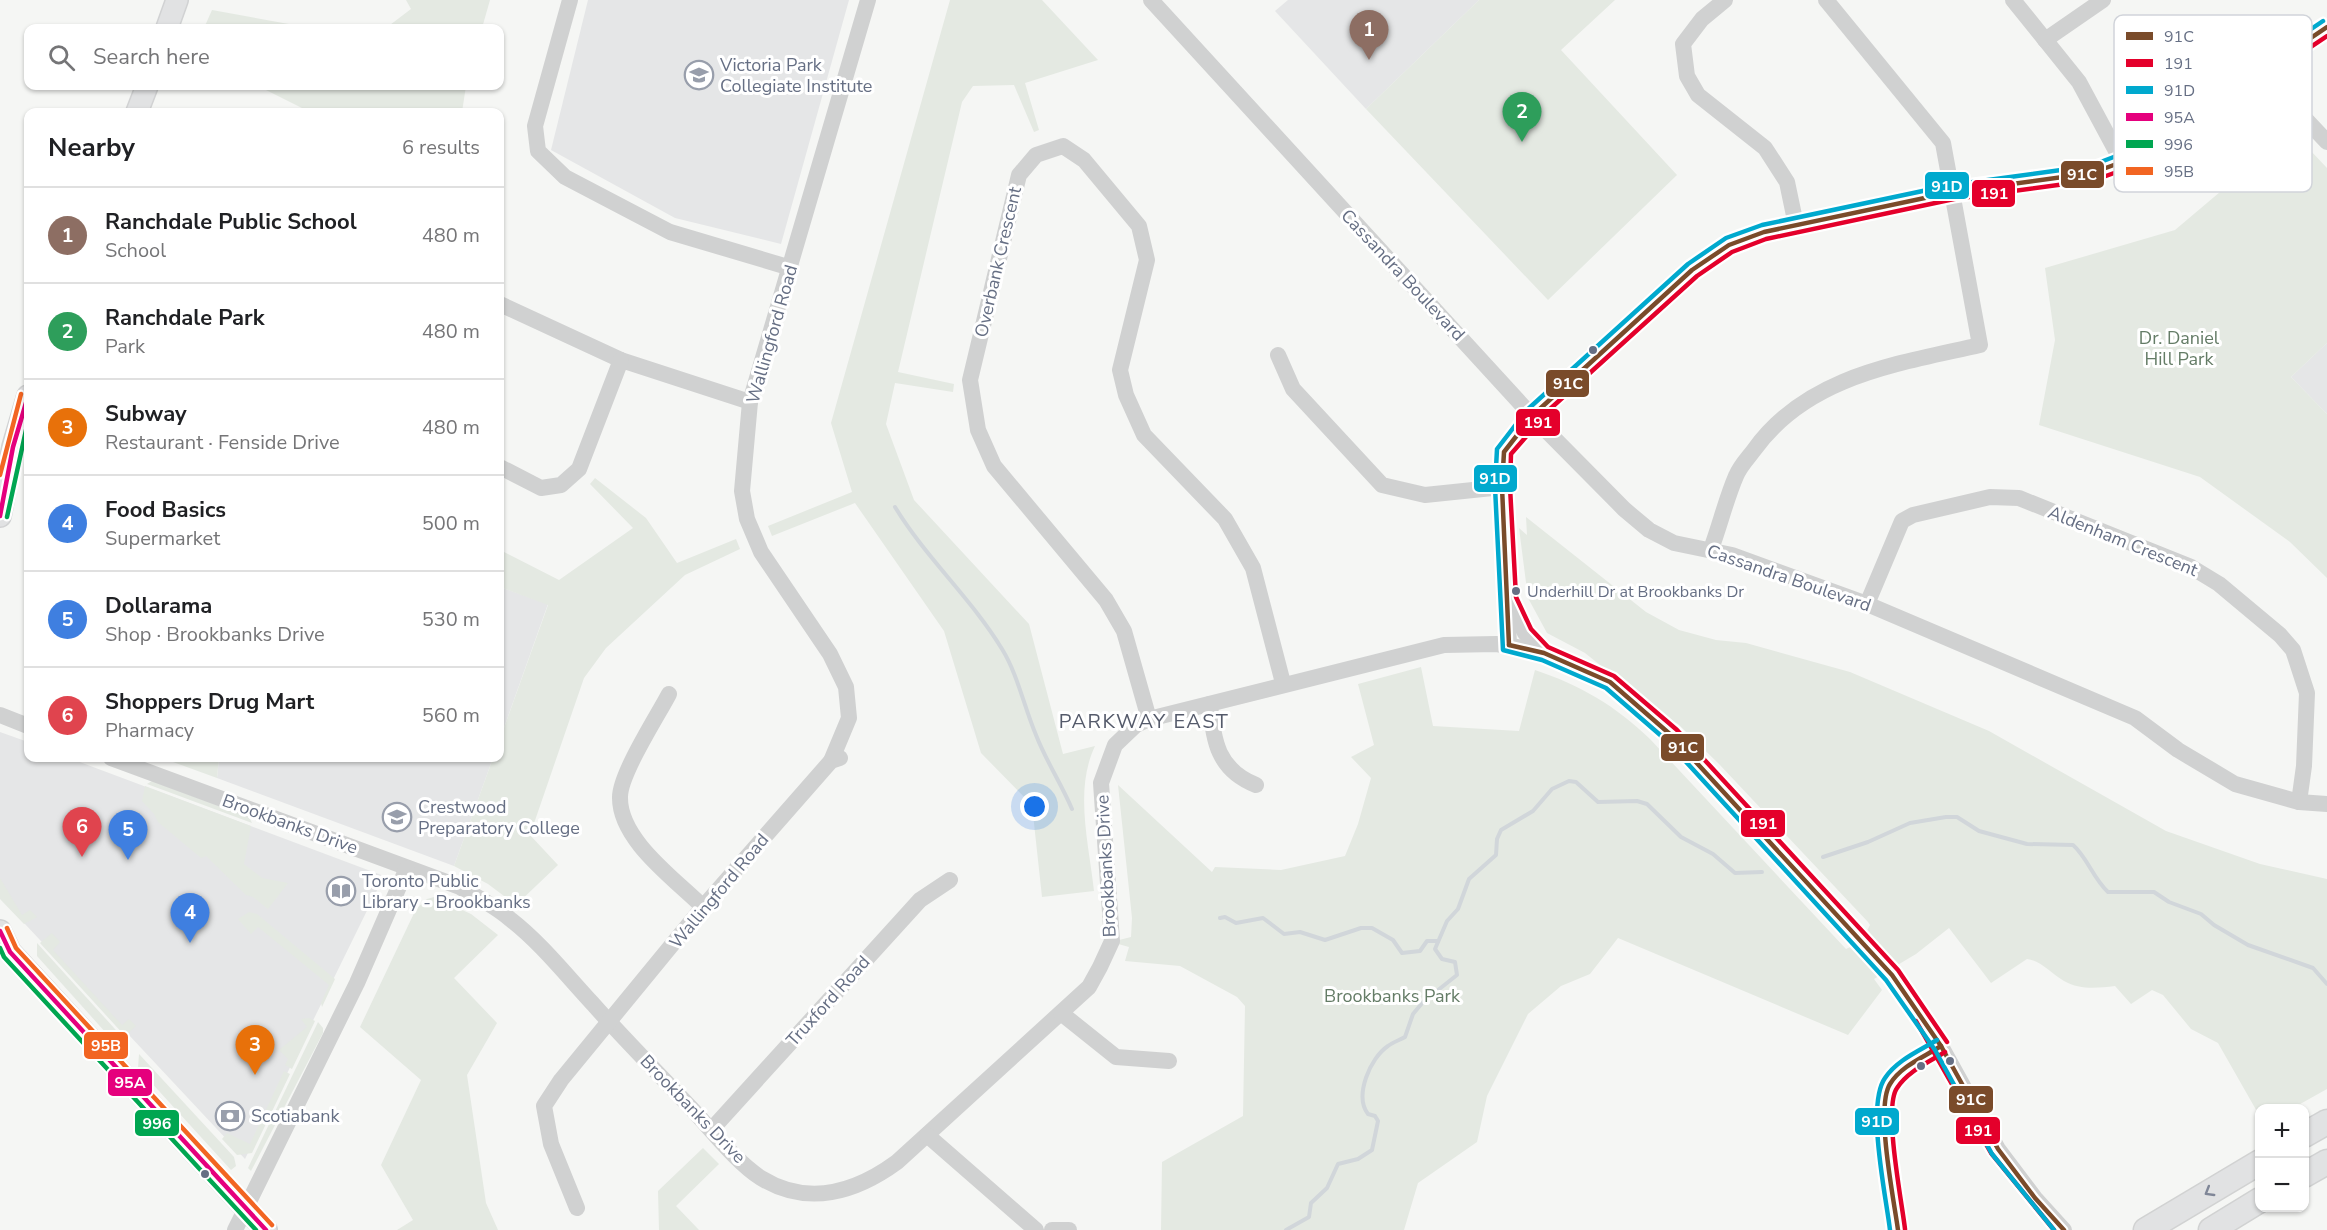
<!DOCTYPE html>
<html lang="en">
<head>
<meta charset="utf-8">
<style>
	body { margin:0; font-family:"Nunito Sans",sans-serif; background:#f2f2f2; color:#202124 }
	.controls { position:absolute; right:18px; bottom:18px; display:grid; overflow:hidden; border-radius:12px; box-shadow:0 2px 4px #0004 }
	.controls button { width:54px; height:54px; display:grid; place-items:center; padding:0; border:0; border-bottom:2px solid #e0e0e0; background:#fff; color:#202124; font:30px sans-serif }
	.you { position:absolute; left:1035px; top:807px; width:21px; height:21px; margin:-15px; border:4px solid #fff; border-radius:50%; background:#1a73e8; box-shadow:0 0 0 9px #1a73e833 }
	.badge { display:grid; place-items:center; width:39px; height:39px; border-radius:50%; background:#b45309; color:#fff; font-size:20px; font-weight:700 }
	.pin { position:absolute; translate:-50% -50px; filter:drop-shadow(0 2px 3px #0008) }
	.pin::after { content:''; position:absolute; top:32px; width:21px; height:18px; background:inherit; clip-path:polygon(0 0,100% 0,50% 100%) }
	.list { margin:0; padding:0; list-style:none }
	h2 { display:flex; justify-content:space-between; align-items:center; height:78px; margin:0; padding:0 24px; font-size:26px }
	h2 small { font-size:20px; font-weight:400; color:#757577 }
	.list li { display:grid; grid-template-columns:39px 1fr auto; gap:18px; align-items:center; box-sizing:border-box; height:96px; padding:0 24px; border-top:2px solid #e0e0e0 }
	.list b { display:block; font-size:22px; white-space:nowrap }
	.list p { margin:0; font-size:20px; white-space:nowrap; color:#757577 }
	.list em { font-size:20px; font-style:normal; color:#757577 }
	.icon { flex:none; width:33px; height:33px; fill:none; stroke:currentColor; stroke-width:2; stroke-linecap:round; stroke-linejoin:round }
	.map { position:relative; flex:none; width:2327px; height:1230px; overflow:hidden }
	.search { position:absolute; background:#fff; box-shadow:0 2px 4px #0004; left:24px; top:24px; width:480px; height:66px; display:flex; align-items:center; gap:15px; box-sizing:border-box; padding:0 21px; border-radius:12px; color:#757577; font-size:22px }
	.panel { position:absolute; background:#fff; box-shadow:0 2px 4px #0004; left:24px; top:108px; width:480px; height:654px; border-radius:12px }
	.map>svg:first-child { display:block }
	.built { fill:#e5e6e7 }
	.green { fill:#e4e9e2 }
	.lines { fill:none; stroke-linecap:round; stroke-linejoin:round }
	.stream { stroke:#d1d6da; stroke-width:4 }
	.major-casing { stroke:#d1d2d3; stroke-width:24 }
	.highway-casing { stroke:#d1d2d2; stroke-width:27 }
	.minor { stroke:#d0d1d1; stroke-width:16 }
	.major { stroke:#e1e2e3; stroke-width:21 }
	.highway { stroke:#e1e2e3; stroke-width:24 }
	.bus-1-casing { stroke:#fff; stroke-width:9 }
	.bus-2-casing { stroke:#fff; stroke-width:9 }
	.bus-3-casing { stroke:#fff; stroke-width:9 }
	.bus-4-casing { stroke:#fff; stroke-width:9 }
	.bus-5-casing { stroke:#fff; stroke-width:9 }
	.bus-6-casing { stroke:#fff; stroke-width:9 }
	.bus-1 { stroke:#7a4b2a; stroke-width:4.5 }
	.bus-2 { stroke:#e4002b; stroke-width:4.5 }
	.bus-3 { stroke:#00a9ce; stroke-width:4.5 }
	.bus-4 { stroke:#e5007d; stroke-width:4.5 }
	.bus-5 { stroke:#00a651; stroke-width:4.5 }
	.bus-6 { stroke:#f26522; stroke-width:4.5 }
	.oneway { stroke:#7f8697 }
	.bus-dot { fill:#666f84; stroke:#fff; stroke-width:2 }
	.labels { text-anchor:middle; stroke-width:6; stroke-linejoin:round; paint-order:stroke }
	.bus-label { font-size:16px; fill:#666f84; stroke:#fff; text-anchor:start }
	.poi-label { font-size:18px; fill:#666f84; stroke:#fff; text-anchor:start }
	.street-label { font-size:18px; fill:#666f84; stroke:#fff }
	.park-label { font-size:18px; fill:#647c66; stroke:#fff }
	.neighbourhood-label { font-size:20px; letter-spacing:1.5px; fill:#545a6a; stroke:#fff }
	.key { fill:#fff; stroke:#d1d4da; stroke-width:1.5 }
	.key-label { font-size:16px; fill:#666f84 }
	.line-badge { stroke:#fff; stroke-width:2 }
	.badge-label { font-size:16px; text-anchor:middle; font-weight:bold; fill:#fff }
</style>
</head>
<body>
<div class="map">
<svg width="2327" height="1230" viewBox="0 0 2327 1230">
	<rect width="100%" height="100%" fill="#f5f6f4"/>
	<!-- built -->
	<g class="built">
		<path d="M588,0H849L781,244L675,218L551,150Z"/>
		<path d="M1288,0H1479L1366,109L1275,11Z"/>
		<path d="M2327,343V414L2291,377Z"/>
		<path d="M500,587L548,604L500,739Z"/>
		<path d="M0,732L28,742V758H69L384,876L245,1159L25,924L0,893Z"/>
		<path d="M219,758H493L454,866L217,778Z"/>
	</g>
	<!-- green -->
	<g class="green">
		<path d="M406,0H490L482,28H386L411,9Z"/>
		<path d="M950,0H1042L1098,60L1025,83L1039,130L1034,132L1014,85L973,86L962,102L898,372L954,384L953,392L895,383L886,424L914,500L1029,624L1063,754L1095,746C1074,790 1089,844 1094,891L1042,897L1032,805L981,753L944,631L855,503L772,536L768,526L852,492L831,423Z"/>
		<path d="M1479,0H1615L1561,50L1677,175L1548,300L1366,109Z"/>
		<path d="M212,10L311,28H204Z"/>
		<path d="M258,86H466L462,112H310Z"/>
		<path d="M2292,131L2327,168V343L2291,377L2327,414V578L2290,542L2200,477L2039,425L2055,340L2045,268L2175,230Z"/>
		<path d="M595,478L646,518L677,563L736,539L740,549L685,575L606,648L584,678L530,835L558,865L516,905L488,884L454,866L493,758H500V739L548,605L500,587V550L559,580L633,528L590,484Z"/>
		<path d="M1526,517L1646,612L1679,630L1716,640L1746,643L1850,672L1989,731L2166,831L2260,864L2327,879V1089L2293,1108H2260L2259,1115L2218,1043L2191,1029L2163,995L2152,990L2131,1004L2115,986C2097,988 2080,990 2064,981C2051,974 2042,961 2027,959L1991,983L1949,928L1916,954L1874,979L1882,990L1848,1035L1618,938L1590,974L1561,986L1528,1014L1487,1096L1477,1142L1418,1183L1404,1230H1161L1162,1162L1243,1116L1245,1006L1237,997L1180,966L1125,961L1129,947L1111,942L1131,937L1132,918L1118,785L1212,872L1215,867L1281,870L1345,856L1358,824L1371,778L1351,757L1374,745L1358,684L1421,667L1433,726L1519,731L1535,670C1580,685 1616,706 1650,739L1846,949L1861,942L1870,925L1868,922L1719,764L1678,724L1658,717L1641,698L1585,653L1547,633L1528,598L1519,528L1527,535Z"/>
		<path d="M162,758H219L217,778Z"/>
		<path d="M152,781L249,817L252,823L147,784Z"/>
		<path d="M145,786L251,826L244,864L262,878L288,883L268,909L253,897L246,895L206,856L201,858L158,822L154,814L142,801Z"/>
		<path d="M0,878L22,915L30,910L37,917L24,924L0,899Z"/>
		<path d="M434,897L471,914L498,935L454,978L497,1023L467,1075L486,1203L498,1230H397L413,1220L381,1165L421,1080L360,1027L416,909L427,899Z"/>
		<path d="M249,912L257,914L335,979L322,1007L321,1003L329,985L258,927L251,934L238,919Z"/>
		<path d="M52,933L60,942L53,950L122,1025L129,1019L136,1026L125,1036L40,943Z"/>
		<path d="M37,943L124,1039L115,1040L107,1034L37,956Z"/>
		<path d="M309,1018L315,1021L292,1069L285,1065L288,1059L279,1050L307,1027L301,1019Z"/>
		<path d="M318,1022L323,1028V1033L251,1171L248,1168Z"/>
		<path d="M139,1054L234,1157L236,1166L231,1170L138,1068Z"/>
		<path d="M284,1071L290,1074L252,1153L237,1155L222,1139L227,1133L250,1144Z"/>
		<path d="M703,1148L719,1164L676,1206L699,1230H659L658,1191Z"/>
	</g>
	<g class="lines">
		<!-- stream -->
		<g class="stream">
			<path d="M895,507C926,558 971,598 1002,649C1018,675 1024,707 1036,735C1046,761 1061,783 1072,809"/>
			<path d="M1823,857L1868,842L1910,823L1946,817H1957L1979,831L2027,844L2073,845C2087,857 2093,878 2108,892H2154L2169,902L2201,914L2214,925L2248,945L2313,968L2327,984"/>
			<path d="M1220,918L1225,917L1236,923L1263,918L1284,934L1300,932L1325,940L1361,928H1372L1393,940L1402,953L1420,951L1427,941H1438"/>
			<path d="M1286,1230L1309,1217L1311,1203L1327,1188L1338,1164L1358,1159L1372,1150L1378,1121L1375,1116L1368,1114C1354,1096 1370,1058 1388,1046C1393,1042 1400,1040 1405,1037L1413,1014L1423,1002L1457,975L1455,962L1442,959L1435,949L1447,921L1458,909L1469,879L1496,855L1497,839L1501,830L1533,811L1552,789L1569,781L1576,782L1598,802L1637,801L1647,804L1681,837L1713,854L1735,873L1762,872"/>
		</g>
		<!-- major casing -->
		<g class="major-casing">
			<g id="major">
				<path d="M167,28L177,0"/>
				<path d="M137,112L147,86"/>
				<path d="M0,516L13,447L28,396"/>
				<path d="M0,931L10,952L266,1230"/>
			</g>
		</g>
		<!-- highway casing -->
		<g class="highway-casing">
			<g id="highway">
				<path d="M2304,1135L2327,1122"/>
				<path d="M2304,1175L2327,1162"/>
				<path d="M2146,1230L2260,1162"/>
				<path d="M2211,1230L2260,1200"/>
			</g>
		</g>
		<!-- minor -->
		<g class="minor">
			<path d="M570,0L535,126L538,151L565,177L670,232L791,268"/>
			<path d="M1151,0L1532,416L1624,509L1649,530L1674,543L1732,555L1867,604L2135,718L2178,750L2235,784L2299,802L2327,804"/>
			<path d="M1725,0L1702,19L1683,44L1687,76L1698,95L1765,148L1787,182L1796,225"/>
			<path d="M2013,0L2079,82L2122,162"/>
			<path d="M2045,40L2103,0"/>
			<path d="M2261,72L2327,142"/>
			<path d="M500,304L621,360L750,402"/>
			<path d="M1278,355L1293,389L1382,485L1425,495L1502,487"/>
			<path d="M500,467L541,488L561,485L579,469L621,360"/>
			<path d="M1711,549C1720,525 1726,499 1736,476C1740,466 1748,458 1754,450C1807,376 1897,364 1980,345L1943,143L1826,0"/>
			<path d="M1867,604L1902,521L1913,515L1990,497L2019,498L2191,567L2219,584L2280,635L2293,650L2307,693L2304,766L2299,802"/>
			<path d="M1511,605L1525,633L1544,653"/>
			<path d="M1509,645L1502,487L1504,452L1532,416L1692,270L1729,245L1764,232L1953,192L2092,173L2122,162L2158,141L2327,27"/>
			<path d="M669,694C657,717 620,774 620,797C619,840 675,879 703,907"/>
			<path d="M1210,704C1213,741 1218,770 1256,785"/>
			<path d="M0,715L28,726"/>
			<path d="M1149,719L1124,631L1106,600L994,466L978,430L970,380L1019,175L1036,155L1063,146L1084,160L1139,226L1147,260L1120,370L1126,395L1144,435L1225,519L1253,568L1283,683"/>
			<path d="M111,758L460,887C477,897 495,906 510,919C541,943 566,975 593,1004C624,1039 658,1073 690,1107C711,1129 736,1162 761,1178C808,1207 856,1192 897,1162L1089,987L1100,967L1112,941L1101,783L1115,745L1136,725L1149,719L1444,645L1496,644L1530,649L1610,682L1671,735L1892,975L1941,1046L1998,1149L2035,1198L2064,1230"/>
			<path d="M831,761L849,718L846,687L830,654L761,552L747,519L742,491L750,402L868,0"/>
			<path d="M1061,1013L1116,1057L1169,1061"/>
			<path d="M712,1129L920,900L950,880"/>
			<path d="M927,1135L1036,1230"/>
			<path d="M577,1208L551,1144L544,1106L561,1080L703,907L831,761L840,758"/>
			<path d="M235,1230L357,983L407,868"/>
			<path d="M1052,1230H1069"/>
			<path d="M1898,1230C1895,1201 1879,1114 1887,1090C1895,1070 1924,1057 1941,1046"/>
		</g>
		<!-- major -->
		<use href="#major" class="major"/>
		<!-- highway -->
		<use href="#highway" class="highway"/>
		<!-- bus-1 casing -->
		<g class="bus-1-casing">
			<g id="bus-1">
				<path d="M1509,645L1502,487L1504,452L1532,416L1692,270L1729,245L1764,232L1953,192L2092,173L2122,162L2158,141L2327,27"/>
				<path d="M1509,645L1544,653L1610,682L1671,735L1892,975L1941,1046L1998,1149L2035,1198L2064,1230"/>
				<path d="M1898,1230C1894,1200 1875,1108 1890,1084C1901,1066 1924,1057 1941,1046"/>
			</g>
		</g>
		<!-- bus-2 casing -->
		<g class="bus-2-casing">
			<g id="bus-2">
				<path d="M1916,1021L1991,1153L2054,1230"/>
				<path d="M1947,1042L1898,970L1677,730L1614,676L1548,647L1531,629L1516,597L1510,487L1511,454L1550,409L1697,276L1732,252L1766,239L1954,199L2095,180L2125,169L2162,147L2327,36"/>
				<path d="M1905,1229C1902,1202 1883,1108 1897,1088C1908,1071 1929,1062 1945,1052"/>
			</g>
		</g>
		<!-- bus-3 casing -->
		<g class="bus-3-casing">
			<g id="bus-3">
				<path d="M1890,1230C1886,1196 1866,1105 1885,1078C1897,1060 1919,1051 1937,1040"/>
				<path d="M2054,1230L1992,1154L1935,1050L1886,980L1666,740L1606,688L1542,660L1503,650L1495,487L1497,449L1527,410L1688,264L1726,238L1762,225L1951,185L2090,166L2119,155L2154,135L2323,21"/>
			</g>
		</g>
		<!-- bus-4 casing -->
		<g class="bus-4-casing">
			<g id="bus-4">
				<path d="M0,516L13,447L28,396"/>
				<path d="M0,931L10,952L266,1230"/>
			</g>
		</g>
		<!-- bus-5 casing -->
		<g class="bus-5-casing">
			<g id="bus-5">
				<path d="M7,517L28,421"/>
				<path d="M0,948L4,957L256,1230"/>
			</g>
		</g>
		<!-- bus-6 casing -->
		<g class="bus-6-casing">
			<g id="bus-6">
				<path d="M0,475L21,394"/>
				<path d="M7,928L16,948L272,1225"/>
			</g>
		</g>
		<!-- bus-1 -->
		<use href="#bus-1" class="bus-1"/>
		<!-- bus-2 -->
		<use href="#bus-2" class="bus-2"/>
		<!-- bus-3 -->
		<use href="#bus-3" class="bus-3"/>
		<!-- bus-4 -->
		<use href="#bus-4" class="bus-4"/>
		<!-- bus-5 -->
		<use href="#bus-5" class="bus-5"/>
		<!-- bus-6 -->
		<use href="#bus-6" class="bus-6"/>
	</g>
	<!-- one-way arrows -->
	<defs><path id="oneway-chevron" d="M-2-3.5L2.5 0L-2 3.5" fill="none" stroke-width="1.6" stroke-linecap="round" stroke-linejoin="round" transform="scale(1.5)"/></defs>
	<use class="oneway" href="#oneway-chevron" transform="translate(2209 1192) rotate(149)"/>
	<!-- icons -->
	<defs>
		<g id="school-ring" transform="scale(1.5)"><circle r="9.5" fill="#fff" stroke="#989eab" stroke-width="1.5"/><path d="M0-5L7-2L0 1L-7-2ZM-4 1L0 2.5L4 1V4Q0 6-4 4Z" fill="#989eab"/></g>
		<g id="library-ring" transform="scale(1.5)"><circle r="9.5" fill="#fff" stroke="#989eab" stroke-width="1.5"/><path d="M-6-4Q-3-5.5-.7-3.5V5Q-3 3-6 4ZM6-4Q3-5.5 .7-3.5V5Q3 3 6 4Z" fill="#989eab"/></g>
		<g id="bank-ring" transform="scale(1.5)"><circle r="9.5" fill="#fff" stroke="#989eab" stroke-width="1.5"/><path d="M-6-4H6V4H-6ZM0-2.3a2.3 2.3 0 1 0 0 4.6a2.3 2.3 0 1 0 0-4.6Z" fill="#989eab"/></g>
	</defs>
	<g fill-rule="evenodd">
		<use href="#school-ring" x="699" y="75"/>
		<use href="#school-ring" x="397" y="817"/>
		<use href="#library-ring" x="341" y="891"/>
		<use href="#bank-ring" x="230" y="1116"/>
	</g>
	<!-- markers -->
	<g class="bus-dot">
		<circle cx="1593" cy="350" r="5"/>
		<circle cx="1516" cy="591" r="5"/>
		<circle cx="1950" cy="1061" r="5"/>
		<circle cx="1921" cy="1066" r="5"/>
		<circle cx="205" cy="1174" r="5"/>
	</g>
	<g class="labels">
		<!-- bus labels -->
		<g class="bus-label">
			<text x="1527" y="597">Underhill Dr at Brookbanks Dr</text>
		</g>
		<!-- poi labels -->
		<g class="poi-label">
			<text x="720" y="71">Victoria Park<tspan x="720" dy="21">Collegiate Institute</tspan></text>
			<text x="418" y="813">Crestwood<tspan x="418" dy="21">Preparatory College</tspan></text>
			<text x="362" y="887">Toronto Public<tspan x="362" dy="21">Library - Brookbanks</tspan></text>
			<text x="251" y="1122">Scotiabank</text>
		</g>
		<!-- street labels -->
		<g class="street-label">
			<text transform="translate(998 262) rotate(-77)" y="6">Overbank Crescent</text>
			<text transform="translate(1403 275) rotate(47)" y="6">Cassandra Boulevard</text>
			<text transform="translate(772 334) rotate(-74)" y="6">Wallingford Road</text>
			<text transform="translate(2123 541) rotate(22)" y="6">Aldenham Crescent</text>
			<text transform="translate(1789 578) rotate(19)" y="6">Cassandra Boulevard</text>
			<text transform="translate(290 824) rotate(20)" y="6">Brookbanks Drive</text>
			<text transform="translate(1106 866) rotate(-93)" y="6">Brookbanks Drive</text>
			<text transform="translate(719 891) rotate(-50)" y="6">Wallingford Road</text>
			<text transform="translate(828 1001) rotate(-48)" y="6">Truxford Road</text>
			<text transform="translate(693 1109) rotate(46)" y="6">Brookbanks Drive</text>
		</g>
		<!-- park labels -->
		<g class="park-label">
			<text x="2179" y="344">Dr. Daniel<tspan x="2179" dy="21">Hill Park</tspan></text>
			<text x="1392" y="1002">Brookbanks Park</text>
		</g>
		<!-- neighbourhood labels -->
		<g class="neighbourhood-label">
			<text x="1144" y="728">PARKWAY EAST</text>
		</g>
	</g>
	<!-- legend -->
	<rect x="2114" y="15" width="198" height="177" rx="9" class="key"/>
	<rect x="2126" y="32" width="27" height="8" fill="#7a4b2a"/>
	<rect x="2126" y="59" width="27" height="8" fill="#e4002b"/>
	<rect x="2126" y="86" width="27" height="8" fill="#00a9ce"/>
	<rect x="2126" y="113" width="27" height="8" fill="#e5007d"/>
	<rect x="2126" y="140" width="27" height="8" fill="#00a651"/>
	<rect x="2126" y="167" width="27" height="8" fill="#f26522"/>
	<g class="key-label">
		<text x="2164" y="42">91C</text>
		<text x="2164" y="69">191</text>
		<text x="2164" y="96">91D</text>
		<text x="2164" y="123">95A</text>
		<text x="2164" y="150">996</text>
		<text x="2164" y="177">95B</text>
	</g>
	<g class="line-badge">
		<rect x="2060" y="160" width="45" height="29" rx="6" fill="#7a4b2a"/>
		<rect x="1924" y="171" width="46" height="29" rx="6" fill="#00a9ce"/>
		<rect x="1971" y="179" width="45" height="29" rx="6" fill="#e4002b"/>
		<rect x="1545" y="369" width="45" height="29" rx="6" fill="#7a4b2a"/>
		<rect x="1515" y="408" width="46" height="29" rx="6" fill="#e4002b"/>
		<rect x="1473" y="464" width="45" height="29" rx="6" fill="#00a9ce"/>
		<rect x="1660" y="733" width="45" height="29" rx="6" fill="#7a4b2a"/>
		<rect x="1740" y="809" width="46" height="29" rx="6" fill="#e4002b"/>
		<rect x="83" y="1031" width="46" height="29" rx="6" fill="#f26522"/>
		<rect x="107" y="1068" width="46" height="29" rx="6" fill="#e5007d"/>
		<rect x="1948" y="1085" width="46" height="29" rx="6" fill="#7a4b2a"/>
		<rect x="1854" y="1107" width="46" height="29" rx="6" fill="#00a9ce"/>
		<rect x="134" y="1109" width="46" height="28" rx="6" fill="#00a651"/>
		<rect x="1955" y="1116" width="46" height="29" rx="6" fill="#e4002b"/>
	</g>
	<g class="badge-label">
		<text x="2082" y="180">91C</text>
		<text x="1947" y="192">91D</text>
		<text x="1994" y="199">191</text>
		<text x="1568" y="389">91C</text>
		<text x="1538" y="428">191</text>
		<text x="1495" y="484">91D</text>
		<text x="1683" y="753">91C</text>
		<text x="1763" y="829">191</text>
		<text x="106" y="1051">95B</text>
		<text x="130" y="1088">95A</text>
		<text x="1971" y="1105">91C</text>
		<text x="1877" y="1127">91D</text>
		<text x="157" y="1129">996</text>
		<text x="1978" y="1136">191</text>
	</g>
</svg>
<div class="controls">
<button>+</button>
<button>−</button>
</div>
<div class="you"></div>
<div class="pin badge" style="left:1369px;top:60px;background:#8d6e63">1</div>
<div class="pin badge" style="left:1522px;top:142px;background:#2e9e5b">2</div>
<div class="pin badge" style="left:255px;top:1075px;background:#e8710a">3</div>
<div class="pin badge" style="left:190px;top:943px;background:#3f7fe0">4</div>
<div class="pin badge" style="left:128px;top:860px;background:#3f7fe0">5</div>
<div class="pin badge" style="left:82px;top:857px;background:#e0444e">6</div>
<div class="search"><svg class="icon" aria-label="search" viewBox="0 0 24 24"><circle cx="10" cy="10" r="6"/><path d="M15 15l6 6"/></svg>Search here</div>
<section class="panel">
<h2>Nearby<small>6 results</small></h2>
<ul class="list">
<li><span class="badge" style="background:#8d6e63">1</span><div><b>Ranchdale Public School</b><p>School</p></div><em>480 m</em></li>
<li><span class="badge" style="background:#2e9e5b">2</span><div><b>Ranchdale Park</b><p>Park</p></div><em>480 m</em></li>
<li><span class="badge" style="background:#e8710a">3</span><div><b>Subway</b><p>Restaurant · Fenside Drive</p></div><em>480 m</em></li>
<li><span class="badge" style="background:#3f7fe0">4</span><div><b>Food Basics</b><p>Supermarket</p></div><em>500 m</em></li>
<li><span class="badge" style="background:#3f7fe0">5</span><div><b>Dollarama</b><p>Shop · Brookbanks Drive</p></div><em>530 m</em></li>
<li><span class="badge" style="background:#e0444e">6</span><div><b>Shoppers Drug Mart</b><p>Pharmacy</p></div><em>560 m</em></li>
</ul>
</section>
</div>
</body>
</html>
